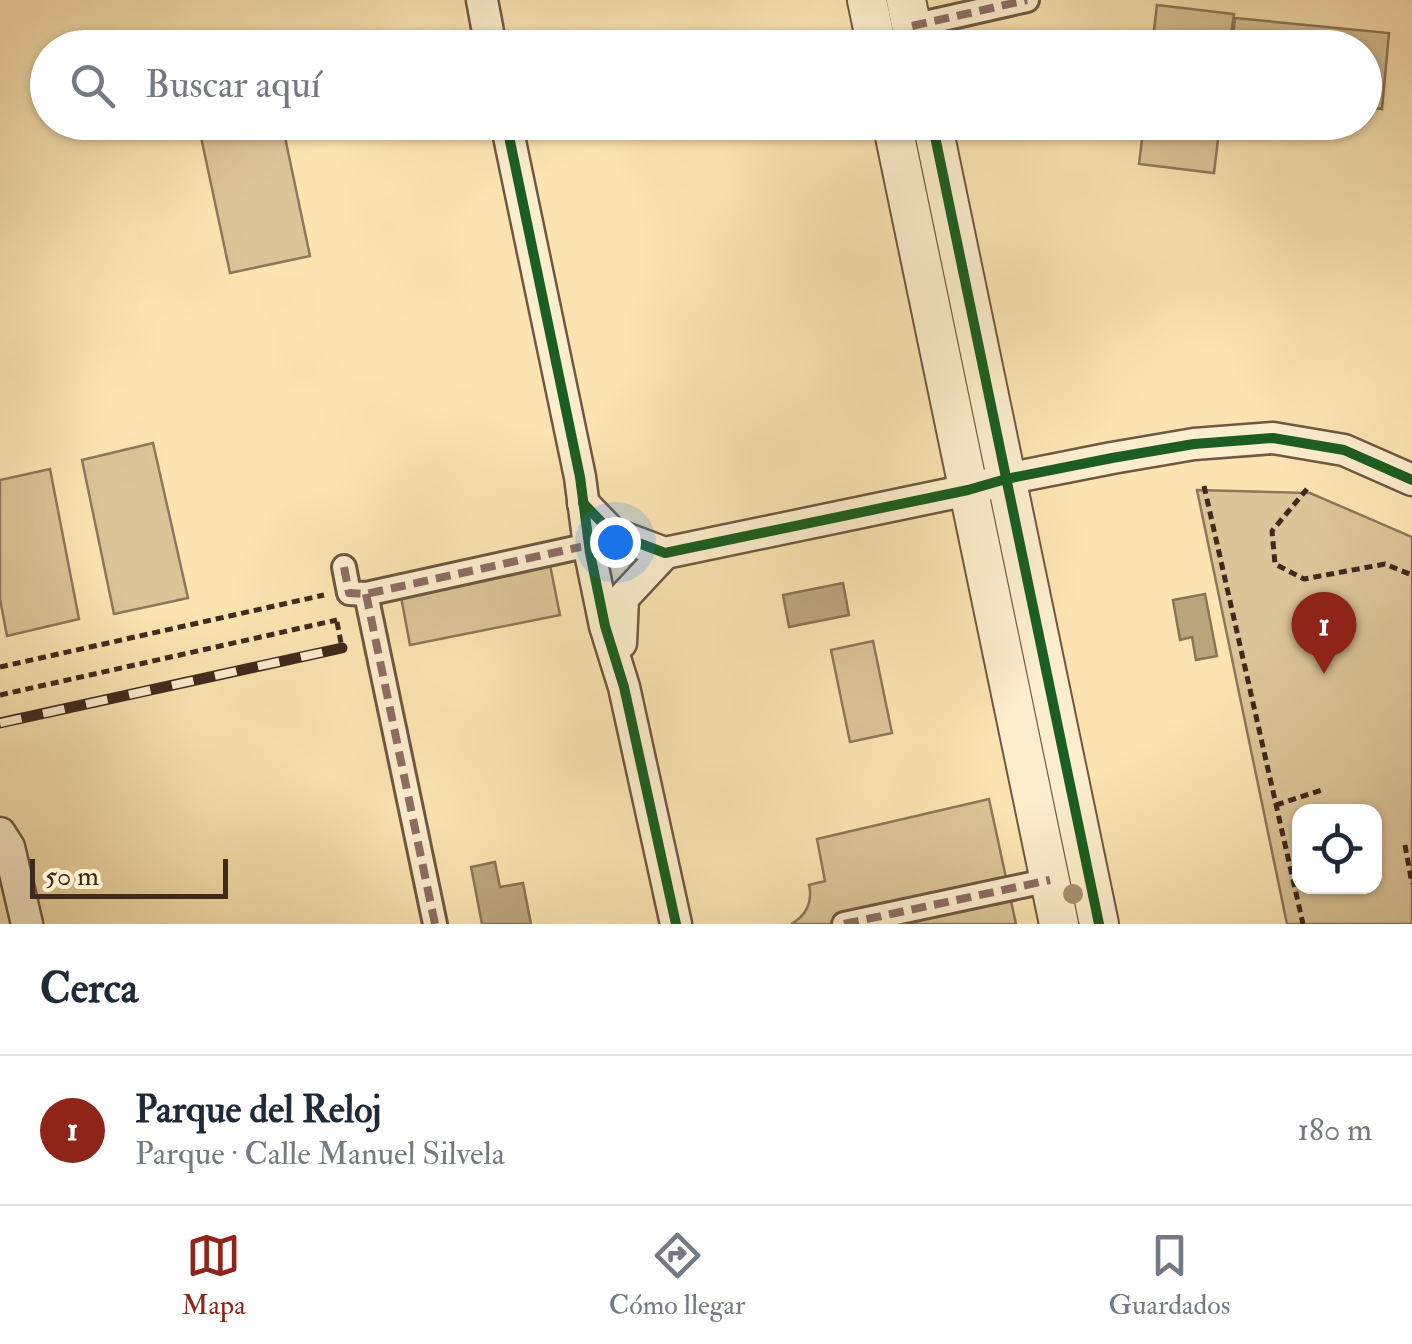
<!DOCTYPE html>
<html lang="es">
<head>
<meta charset="utf-8">
<style>
	body { margin:0; font-family:"IM FELL Double Pica",serif; background:#f6f6f7; color:#1f2937 }
	.controls { position:absolute; right:30px; bottom:30px; display:grid; overflow:hidden; border-radius:20px; box-shadow:0 2px 8px #0004 }
	.controls button { width:90px; height:90px; display:grid; place-items:center; padding:0; border:0; border-bottom:2px solid #e0e1e3; background:#fff; color:#1f2937; font:50px sans-serif }
	.scale { position:absolute; left:30px; bottom:25px; width:198px; box-sizing:border-box; padding-left:10px; border:5px solid #402a1c; border-top:0; font-size:28px; line-height:35px; white-space:nowrap; color:#402a1c; -webkit-text-stroke:8px #fcedcd; paint-order:stroke }
	.you { position:absolute; left:615px; top:542px; width:35px; height:35px; margin:-25px; border:8px solid #fff; border-radius:50%; background:#1a73e8; box-shadow:0 0 0 15px #1a73e833 }
	.badge { display:grid; place-items:center; width:65px; height:65px; border-radius:50%; background:#8f2418; color:#fff; font-size:32px; font-weight:700 }
	.pin { position:absolute; translate:-50% -82px; filter:drop-shadow(0 2px 5px #0008) }
	.pin::after { content:''; position:absolute; top:52px; width:35px; height:30px; background:inherit; clip-path:polygon(0 0,100% 0,50% 100%) }
	.list { margin:0; padding:0; list-style:none }
	h2 { display:flex; justify-content:space-between; align-items:center; height:130px; margin:0; padding:0 40px; font-size:42px }
	h2 small { font-size:32px; font-weight:400; color:#747a83 }
	.list li { display:grid; grid-template-columns:65px 1fr auto; gap:30px; align-items:center; box-sizing:border-box; height:150px; padding:0 40px; border-top:2px solid #e0e1e3 }
	.list b { display:block; font-size:38px; white-space:nowrap }
	.list p { margin:0; font-size:32px; white-space:nowrap; color:#747a83 }
	.list em { font-size:32px; font-style:normal; color:#747a83 }
	.icon { flex:none; width:55px; height:55px; fill:none; stroke:currentColor; stroke-width:2; stroke-linecap:round; stroke-linejoin:round }
	.map { position:relative; flex:none; width:1412px; height:924px; overflow:hidden }
	.search { position:absolute; background:#fff; box-shadow:0 2px 8px #0004; left:30px; right:30px; top:30px; height:110px; display:flex; align-items:center; gap:25px; box-sizing:border-box; padding:0 35px; border-radius:55px; color:#747a83; font-size:38px }
	.sheet { height:280px; background:#fff }
	nav { display:flex; justify-content:space-around; align-items:center; box-sizing:border-box; height:140px; border-top:2px solid #e0e1e3; background:#fff; font-size:28px; color:#747a83 }
	nav a { display:grid; justify-items:center; gap:5px }
	nav .on { color:#8f2418 }
	.map>svg:first-child { display:block }
	.green { fill:#dbc498; stroke:#8e775a; stroke-width:2.5; fill-rule:evenodd }
	.water { fill:#bba57f; stroke:#8a7457; stroke-width:2.5 }
	.lines { fill:none; stroke-linecap:round; stroke-linejoin:round }
	.pedestrian-casing { stroke:#6f5842; stroke-width:28 }
	.minor-casing { stroke:#6f5842; stroke-width:35 }
	.tertiary-casing { stroke:#6f5842; stroke-width:42 }
	.path { stroke:#402a1c; stroke-width:5; stroke-dasharray:8 5; stroke-linecap:butt }
	.pedestrian { stroke:#fcedcd; stroke-width:22 }
	.minor { stroke:#fcedcd; stroke-width:30 }
	.tertiary { stroke:#fcedcd; stroke-width:38 }
	.rail-casing { stroke:#402a1c; stroke-width:11 }
	.rail { stroke:#fcedcd; stroke-width:8; stroke-dasharray:22; stroke-linecap:butt }
	.quiet { stroke:#8d6e63; stroke-width:8; stroke-dasharray:15 8; stroke-linecap:butt }
	.cycleway-casing { stroke:#fcedcd; stroke-width:16 }
	.cycleway { stroke:#1b5e20; stroke-width:10 }
	.tree { fill:#aa9371 }
</style>
</head>
<body>
<div class="map">
<svg width="1412" height="924" viewBox="0 0 1412 924">
	<rect width="100%" height="100%" fill="#fbe4b2"/>
	<filter id="stains"><feTurbulence type="fractalNoise" baseFrequency=".002" numOctaves="4"/><feColorMatrix values="0 0 0 0 .2 0 0 0 0 .09 0 0 0 0 .02 0 0 0 .5 -.17"/></filter>
	<radialGradient id="worn" r=".72"><stop offset=".6" stop-color="#630" stop-opacity="0"/><stop offset="1" stop-color="#630" stop-opacity=".3"/></radialGradient>
	<!-- green -->
	<g class="green">
		<path d="M1157,5L1234,14L1229,47H1152Z"/>
		<path d="M1235,18L1389,33L1382,109L1365,107L1364,48L1232,47Z"/>
		<path d="M198,123H282L310,256L230,273Z"/>
		<path d="M1144,123H1220L1214,173L1139,164Z"/>
		<path d="M153,443L188,598L114,614L82,460Z"/>
		<path d="M50,469L79,619L7,636L0,599V480Z"/>
		<path d="M1197,490L1310,493L1412,537V924H1287ZM1300,812H1374V886H1300Z"/>
		<path d="M550,565L560,615L410,645L401,597Z"/>
		<path d="M873,641L892,733L850,742L831,650Z"/>
		<path d="M989,799L1016,924H791C806,916 813,902 809,885L825,881L817,839Z"/>
	</g>
	<!-- water -->
	<g class="water">
		<path d="M843,583L849,615L789,627L783,595Z"/>
		<path d="M1205,594L1217,656L1196,660L1192,637L1180,640L1173,600Z"/>
		<path d="M495,862L500,887L523,883L531,924H482L471,867Z"/>
	</g>
	<g class="lines">
		<!-- pedestrian casing -->
		<g class="pedestrian-casing">
			<g id="pedestrian">
				<path d="M912,26L1027,0"/>
				<path d="M344,567L349,593L366,594L589,545"/>
				<path d="M366,594L435,924"/>
				<path d="M844,924L1050,880"/>
			</g>
		</g>
		<!-- minor casing -->
		<g class="minor-casing">
			<g id="minor">
				<path d="M482,0L491,48"/>
				<path d="M506,122L580,477L590,553L605,626L624,687L676,924"/>
				<path d="M583,503L612,533L665,553L968,490L1006,479L1112,458L1194,444L1273,438L1344,450L1412,480"/>
				<path d="M621,643L623,598L665,553"/>
				<path d="M0,833L9,847L27,924"/>
			</g>
		</g>
		<!-- tertiary casing -->
		<g class="tertiary-casing">
			<g id="tertiary">
				<path d="M867,0L877,48"/>
				<path d="M906,0L916,48"/>
				<path d="M892,122L1059,924"/>
				<path d="M932,122L1099,924"/>
			</g>
		</g>
		<!-- path -->
		<g class="path">
			<path d="M1204,486L1303,924"/>
			<path d="M1307,489L1272,531L1275,564L1304,579L1385,564L1412,575"/>
			<path d="M337,622L342,648"/>
			<path d="M0,667L324,595"/>
			<path d="M0,695L337,620"/>
			<path d="M1276,805L1322,790"/>
			<path d="M1405,845L1412,884"/>
		</g>
		<!-- pedestrian -->
		<use href="#pedestrian" class="pedestrian"/>
		<!-- minor -->
		<use href="#minor" class="minor"/>
		<!-- tertiary -->
		<use href="#tertiary" class="tertiary"/>
		<!-- rail casing -->
		<g class="rail-casing">
			<path id="rail" d="M0,723L342,648"/>
		</g>
		<!-- rail -->
		<use href="#rail" class="rail"/>
		<!-- quiet -->
		<g class="quiet">
			<path d="M912,26L1027,0"/>
			<path d="M344,567L349,593L366,594L589,545"/>
			<path d="M366,594L435,924"/>
			<path d="M844,924L1050,880"/>
		</g>
		<!-- cycleway casing -->
		<g class="cycleway-casing">
			<g id="cycleway">
				<path d="M506,122L580,477L590,553L605,626L624,687L676,924"/>
				<path d="M932,122L1099,924"/>
				<path d="M583,503L612,533L665,553L968,490L1006,479L1112,458L1194,444L1273,438L1344,450L1412,480"/>
			</g>
		</g>
		<!-- cycleway -->
		<use href="#cycleway" class="cycleway"/>
	</g>
	<!-- trees -->
	<circle class="tree" cx="1073" cy="894" r="10"/>
	<rect width="100%" height="100%" filter="url(#stains)"/>
	<rect width="100%" height="100%" fill="url(#worn)"/>
</svg>
<div class="controls">
<button><svg class="icon" aria-label="locate" viewBox="0 0 24 24"><circle cx="12" cy="12" r="6"/><path d="M12 2v4M12 18v4M2 12h4M18 12h4"/></svg></button>
</div>
<div class="scale">50 m</div>
<div class="you"></div>
<div class="pin badge" style="left:1324px;top:674px">1</div>
<div class="search"><svg class="icon" aria-label="search" viewBox="0 0 24 24"><circle cx="10" cy="10" r="6"/><path d="M15 15l6 6"/></svg>Buscar aquí</div>
</div>
<section class="sheet">
<h2>Cerca<small></small></h2>
<ul class="list">
<li><span class="badge">1</span><div><b>Parque del Reloj</b><p>Parque · Calle Manuel Silvela</p></div><em>180 m</em></li>
</ul>
</section>
<nav>
<a class="on"><svg class="icon" aria-label="map" viewBox="0 0 24 24"><path d="M3 6l6-2 6 2 6-2v14l-6 2-6-2-6 2zM9 4v14M15 6v14"/></svg>Mapa</a>
<a><svg class="icon" aria-label="directions" viewBox="0 0 24 24"><path d="M12 3l9 9-9 9-9-9zM9 14v-3h6M13 9l2 2-2 2"/></svg>Cómo llegar</a>
<a><svg class="icon" aria-label="saved" viewBox="0 0 24 24"><path d="M7 4h10v16l-5-4-5 4z"/></svg>Guardados</a>
</nav>
</body>
</html>
